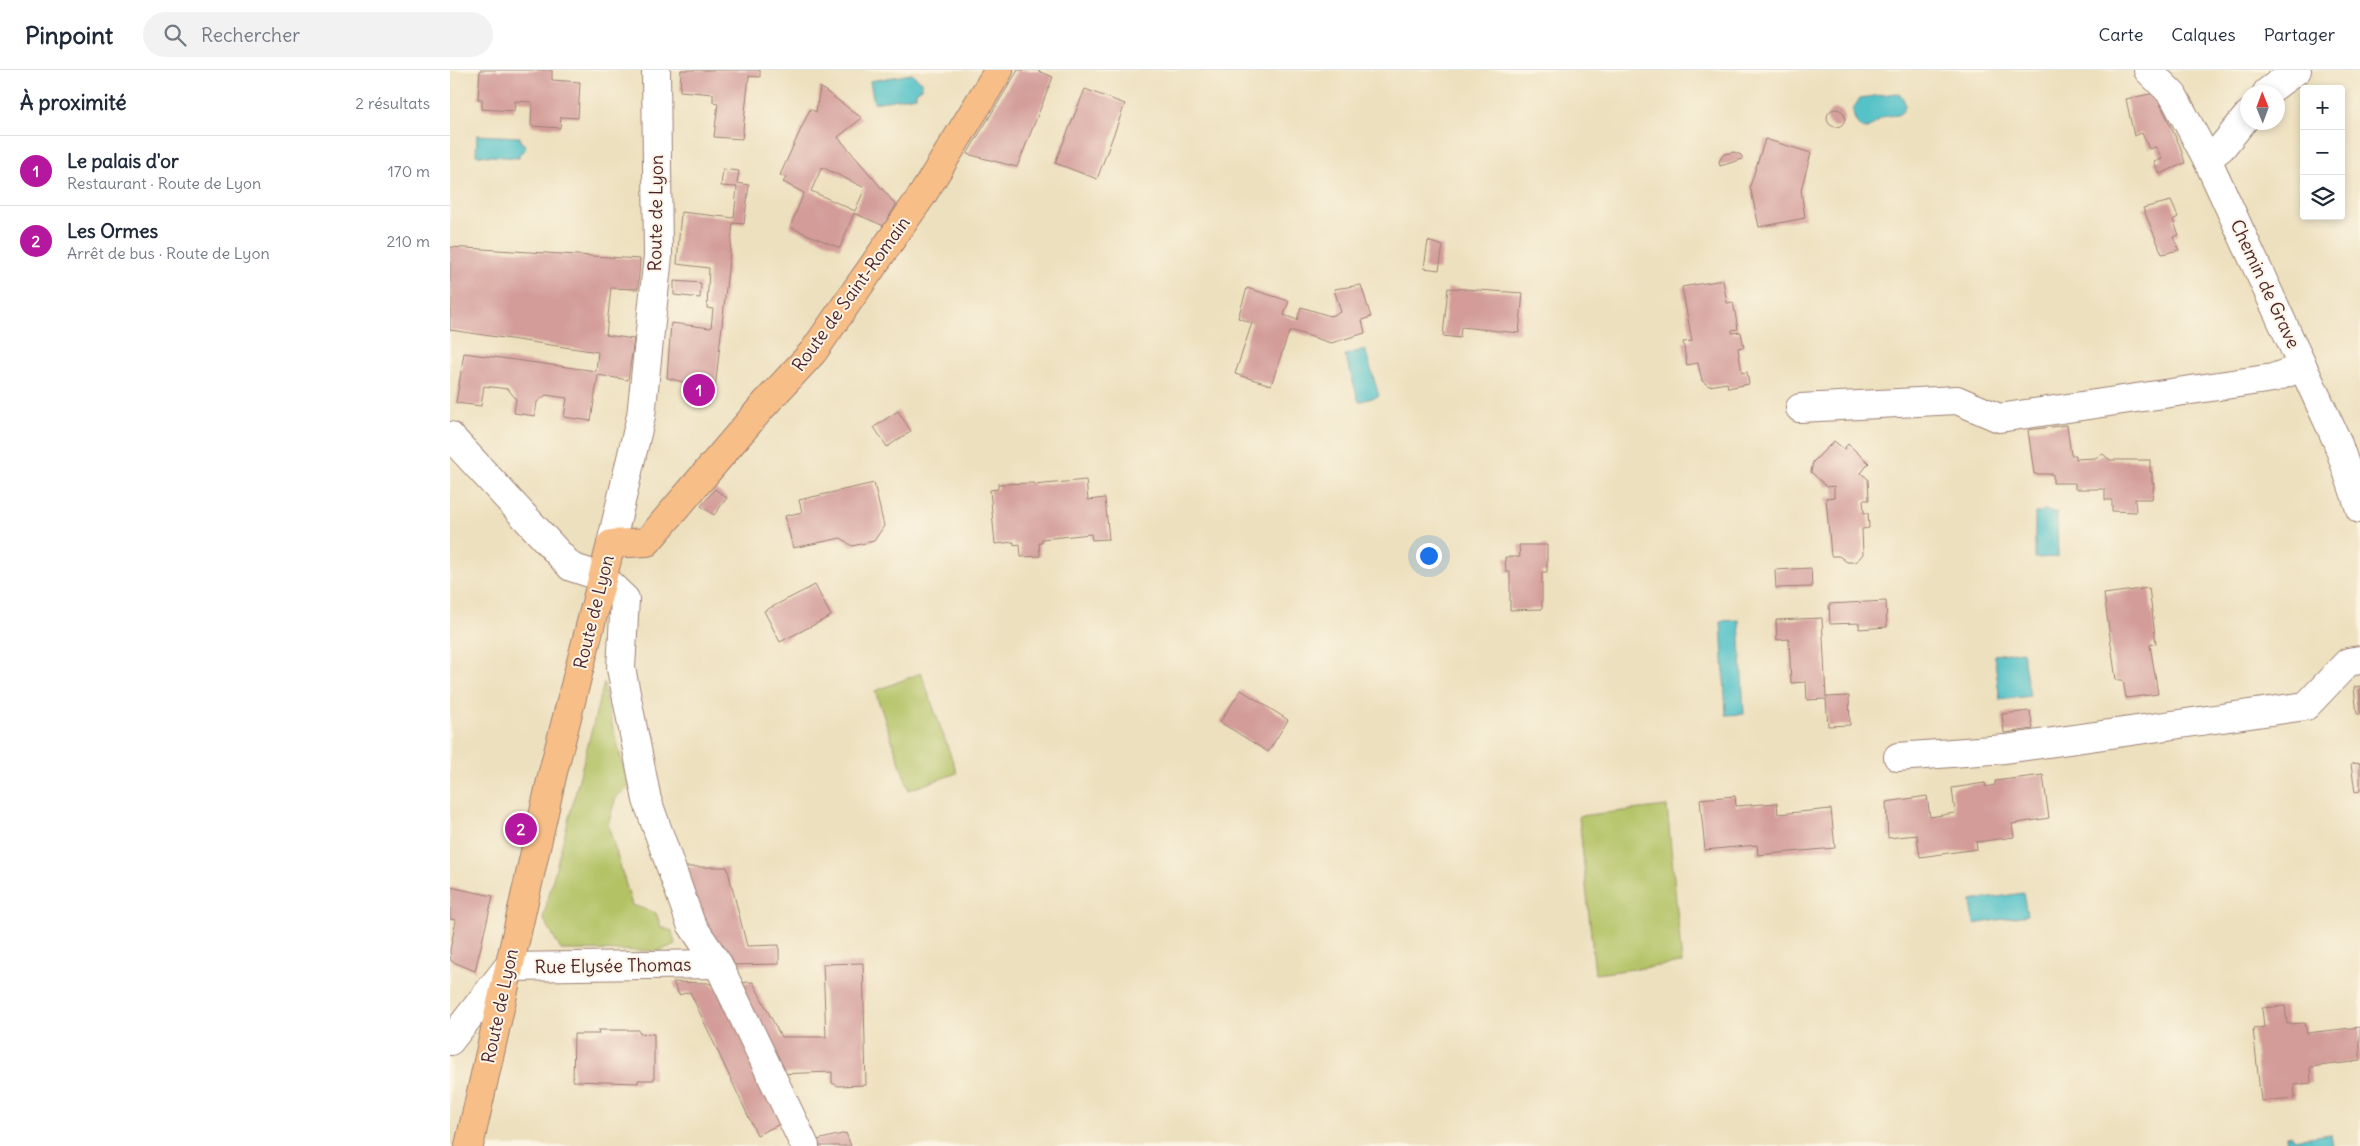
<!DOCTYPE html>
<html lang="fr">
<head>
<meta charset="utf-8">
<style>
	body { margin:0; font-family:Delius,sans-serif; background:#f2f2f3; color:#1f2937 }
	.controls { position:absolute; right:15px; top:15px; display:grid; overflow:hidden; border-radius:5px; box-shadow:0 2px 8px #0003 }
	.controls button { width:45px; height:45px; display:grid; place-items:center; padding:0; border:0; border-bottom:1px solid #e0e1e3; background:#fff; color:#1f2937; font:25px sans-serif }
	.compass { position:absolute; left:1790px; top:15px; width:45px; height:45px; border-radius:50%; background:#fff; box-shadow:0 2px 8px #0003; rotate:359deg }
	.you { position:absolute; left:978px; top:485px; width:18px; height:18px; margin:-12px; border:4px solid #fff; border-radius:50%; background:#1a73e8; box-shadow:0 0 0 8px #1a73e833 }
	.badge { display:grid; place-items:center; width:32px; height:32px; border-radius:50%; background:#b5179e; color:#fff; font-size:16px; font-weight:700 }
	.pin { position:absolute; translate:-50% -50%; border:2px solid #fff; box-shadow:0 1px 5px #0006 }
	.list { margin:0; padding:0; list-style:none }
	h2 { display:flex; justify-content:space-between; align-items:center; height:65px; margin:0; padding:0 20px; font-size:21px }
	h2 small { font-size:16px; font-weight:400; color:#747a83 }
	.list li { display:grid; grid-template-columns:32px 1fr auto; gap:15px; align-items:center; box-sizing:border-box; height:70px; padding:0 20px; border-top:1px solid #e0e1e3 }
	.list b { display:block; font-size:19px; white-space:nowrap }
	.list p { margin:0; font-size:16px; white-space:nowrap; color:#747a83 }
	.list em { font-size:16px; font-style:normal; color:#747a83 }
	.icon { flex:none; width:28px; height:28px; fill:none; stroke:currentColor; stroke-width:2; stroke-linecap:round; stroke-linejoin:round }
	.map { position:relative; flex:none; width:1910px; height:1076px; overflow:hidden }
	header { display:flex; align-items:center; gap:30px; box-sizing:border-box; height:70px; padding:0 25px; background:#fff; border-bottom:1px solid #e0e1e3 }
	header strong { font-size:24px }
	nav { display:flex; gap:28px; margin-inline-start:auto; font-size:18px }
	.search { width:350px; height:45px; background:#f2f2f3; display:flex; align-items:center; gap:12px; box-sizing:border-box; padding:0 18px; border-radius:28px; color:#747a83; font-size:19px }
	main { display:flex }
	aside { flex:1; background:#fff }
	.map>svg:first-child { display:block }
	.green { fill:#b2c265; stroke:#7e7048 }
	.water { fill:#54c2c8; stroke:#4f707a }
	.building { fill:#d39c99; fill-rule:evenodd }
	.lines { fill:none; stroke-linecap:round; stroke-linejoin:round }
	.minor-casing { stroke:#9c8074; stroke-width:30 }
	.major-casing { stroke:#9c8074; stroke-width:30 }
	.minor { stroke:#fff; stroke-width:28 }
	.major { stroke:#f7be87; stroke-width:28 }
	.labels { text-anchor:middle; stroke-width:4; stroke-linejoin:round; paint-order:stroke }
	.street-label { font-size:18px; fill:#4a1f2b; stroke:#fcf5e5 }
</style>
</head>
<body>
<header>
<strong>Pinpoint</strong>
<div class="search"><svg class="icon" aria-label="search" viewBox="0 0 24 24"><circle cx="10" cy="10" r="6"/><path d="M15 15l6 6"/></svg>Rechercher</div>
<nav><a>Carte</a><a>Calques</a><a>Partager</a></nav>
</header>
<main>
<aside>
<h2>À proximité<small>2 résultats</small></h2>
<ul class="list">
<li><span class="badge">1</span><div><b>Le palais d'or</b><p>Restaurant · Route de Lyon</p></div><em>170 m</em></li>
<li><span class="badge">2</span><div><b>Les Ormes</b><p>Arrêt de bus · Route de Lyon</p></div><em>210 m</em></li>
</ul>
</aside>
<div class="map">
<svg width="1910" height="1076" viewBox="0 0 1910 1076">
	<rect width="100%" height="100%" fill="#fcf5e5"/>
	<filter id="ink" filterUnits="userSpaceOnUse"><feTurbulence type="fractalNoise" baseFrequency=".02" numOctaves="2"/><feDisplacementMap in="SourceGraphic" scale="10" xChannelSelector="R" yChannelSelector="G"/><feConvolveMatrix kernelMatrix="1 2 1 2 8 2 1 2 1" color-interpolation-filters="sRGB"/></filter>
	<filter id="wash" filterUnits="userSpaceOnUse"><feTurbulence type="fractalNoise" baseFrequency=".0096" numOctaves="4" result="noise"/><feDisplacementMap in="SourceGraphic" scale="20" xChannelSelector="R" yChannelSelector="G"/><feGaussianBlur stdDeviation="1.12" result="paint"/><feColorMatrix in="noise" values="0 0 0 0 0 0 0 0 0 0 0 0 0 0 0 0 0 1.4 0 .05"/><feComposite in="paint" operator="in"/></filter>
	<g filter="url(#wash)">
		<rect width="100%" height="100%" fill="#ede0be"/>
		<!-- green -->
		<g class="green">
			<path d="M471,603L507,703L459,720L425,621Z"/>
			<path d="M154,612L156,632L179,717L166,727L158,755L182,835L206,843L211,857L222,861L225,874L210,881L111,880L93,848Z"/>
			<path d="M1217,736L1232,893L1145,904L1129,746Z"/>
		</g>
		<!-- water -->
		<g class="water">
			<path d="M462,4L472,12V18L466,22V26L424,33L420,11Z"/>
			<path d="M1447,23C1456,28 1459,40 1447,45C1443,46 1438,45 1434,47C1427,50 1424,56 1417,59C1407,58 1403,48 1403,39L1410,28Z"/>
			<path d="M27,65L70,67V71L75,75V80L69,84V88L26,85Z"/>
			<path d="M915,279L929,326L909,332L895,285Z"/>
			<path d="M1595,439L1599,442H1607L1608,487L1585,488V443L1593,442Z"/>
			<path d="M1289,550L1294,644L1276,645L1271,551Z"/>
			<path d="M1572,581L1580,626L1550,630L1544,585Z"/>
			<path d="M1573,823L1577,845L1524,854L1521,831Z"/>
			<path d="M1881,1064L1883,1076H1837L1836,1066L1842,1065L1844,1069Z"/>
		</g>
		<g id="blocks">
			<!-- building -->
			<g class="building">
				<path d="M30,0H102V10L130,12L128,48L111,47L110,58L81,56L82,32L65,31L64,41L32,39V29H28Z"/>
				<path d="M231,0H310V7L299,6L292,69L264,67L268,33L263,32V24L230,21Z"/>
				<path d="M568,0H586L603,7L567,97L517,84Z"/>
				<path d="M370,17L412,48L388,67L446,135L434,156L404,143L390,178L340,157L354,123L333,112L336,108L330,105L360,39L366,42ZM372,97L415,118L405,141L361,121Z"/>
				<path d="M635,19L675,34L647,109L605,93Z"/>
				<path d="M1705,23L1730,76L1735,93L1710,104L1704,92L1712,89L1706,77L1699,79L1692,63L1684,66L1676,29Z"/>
				<circle cx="1386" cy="48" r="9"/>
				<path d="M1315,69L1361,83L1351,120L1355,148L1309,157L1300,116Z"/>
				<path d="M1284,82L1291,85L1293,89L1270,96L1269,91L1274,84Z"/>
				<path d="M273,99L289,101L287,113L299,115L294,154L283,153L265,320L217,308L221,253L261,258L263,239L257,238L259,198L227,194L231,142L284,148L287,117L271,116Z"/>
				<path d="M1721,131L1728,147L1723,150L1729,165L1723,167L1729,180L1712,184L1693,138Z"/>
				<path d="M978,171L993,176L989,200L974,198Z"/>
				<path d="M0,177L190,189L188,219L161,218L156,265L184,269L178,310L148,305L141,351L114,347L117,328L96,325L87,332L85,346L64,343L66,329L58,319L34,316L31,336L6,333L14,283L146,301L148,282L0,260Z"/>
				<path d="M1273,210L1277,233L1283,232L1288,259L1282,260V263L1291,262L1294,277L1288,278L1292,303L1297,302L1299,314L1278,318L1277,313L1259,316L1252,311L1248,293L1237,295L1233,272L1242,271L1232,217Z"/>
				<path d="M224,211L251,213L250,228L224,225Z"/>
				<path d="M911,215L921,247L912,250L915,263L881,273L843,261L839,262L821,315L785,304L802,253L788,248L797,218L839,231L834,245L847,250L851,237L880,246L891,242L884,219Z"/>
				<path d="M998,218L1073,223L1069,263L1011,257L1010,268L993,266Z"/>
				<path d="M448,341L461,361L437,377L424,357Z"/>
				<path d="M1617,355L1621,385H1626V389L1645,388L1653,384L1660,390H1700V402H1702V413H1704L1702,429H1685L1686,442L1662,441V430H1655V419H1625V413H1603V404H1584L1578,360Z"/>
				<path d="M1384,371L1394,379L1398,374L1419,393L1411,403L1418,409L1419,430H1413L1414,443H1418L1419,458L1412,459L1413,484L1406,492H1397L1389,486H1381L1376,428L1384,427V416L1377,417L1361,402L1363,392Z"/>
				<path d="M636,410L638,430L655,428L659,469L642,470L641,464L592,469V473H589L590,486L571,487L570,474L564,475V472L545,474L540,420L548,419V414L584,413V415Z"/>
				<path d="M424,413L434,456L424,471L402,476L391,468L343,478L335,446L352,442L349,430Z"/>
				<path d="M265,419L277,428L264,445L251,436Z"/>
				<path d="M1069,475H1097V502H1092V539L1060,540V502H1056L1055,487H1070Z"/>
				<path d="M1361,498L1362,517L1326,518L1325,500Z"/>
				<path d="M365,515L381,546L330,572L314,541Z"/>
				<path d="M1699,518L1706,573L1700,575L1708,624L1676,628L1673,610H1666L1654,524Z"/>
				<path d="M1436,531L1437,557L1409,559V553L1380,554L1379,534Z"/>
				<path d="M1372,548L1376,627L1399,626L1400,655L1378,656L1376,629L1357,630L1356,612L1341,613L1339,569L1327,570L1326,550Z"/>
				<path d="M1910,616V644H1907L1904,617Z"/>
				<path d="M791,620L838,650L818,682L770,652Z"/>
				<path d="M1580,641L1583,659L1554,663L1552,644Z"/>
				<path d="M1910,693V721L1905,722L1901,694Z"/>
				<path d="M1593,705L1599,748L1562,754L1564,767L1526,772L1527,779L1470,787L1467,765L1438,768L1436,732L1477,726L1480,747L1505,743L1502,718L1535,713L1536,717L1545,715V711Z"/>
				<path d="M1285,726L1286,736L1327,733L1328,744L1381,739L1385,778L1308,785L1307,775L1255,780L1250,729Z"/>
				<path d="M231,797H277L297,876L329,875V894L279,895L242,828Z"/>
				<path d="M0,817L43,826L25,901L1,891L0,880L6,850L0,849Z"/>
				<path d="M413,893L416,1015L388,1016L382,1013V1002L327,1004L285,913L303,912L331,967H376L373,894Z"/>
				<path d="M223,912L258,913L270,919L332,1053L307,1065L240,922L229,925Z"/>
				<path d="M1835,936L1837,954L1855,953L1857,963L1910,957V991L1860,997L1861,1013L1844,1015L1845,1028L1811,1031L1803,959L1814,957L1812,938Z"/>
				<path d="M148,960H189V963L204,964V1010H188V1013L123,1011L124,964H149Z"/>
				<path d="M396,1063L401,1076H363V1071Z"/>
			</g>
		</g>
	</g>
	<g filter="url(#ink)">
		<use href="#blocks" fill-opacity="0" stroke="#9c8074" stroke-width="1"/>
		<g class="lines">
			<!-- minor casing -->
			<g class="minor-casing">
				<g id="minor">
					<path d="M1698,0L1723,25L1757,89L1887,371L1910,439"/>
					<path d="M1817,22L1847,0"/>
					<path d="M1757,89L1772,77L1798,45"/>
					<path d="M1350,338L1507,330L1549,348L1823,308L1853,297"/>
					<path d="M0,366L121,497L152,507L175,529L171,598L197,730L241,854L268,894L355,1076"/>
					<path d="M161,474L191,346L208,186L206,0"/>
					<path d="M1448,687L1555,679L1856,636L1898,592L1910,590"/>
					<path d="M0,971L58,897L268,894"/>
				</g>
			</g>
			<!-- major casing -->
			<g class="major-casing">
				<path id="major" d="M19,1076L103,702L161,474L197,472L313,336L363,282L473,124L549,0"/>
			</g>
			<!-- minor -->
			<use href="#minor" class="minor"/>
			<!-- major -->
			<use href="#major" class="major"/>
		</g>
	</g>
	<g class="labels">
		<!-- street labels -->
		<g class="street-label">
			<text transform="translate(206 143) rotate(-89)" y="6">Route de Lyon</text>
			<text transform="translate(1815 214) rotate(65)" y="6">Chemin de Grave</text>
			<text transform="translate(401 224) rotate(-54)" y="6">Route de Saint-Romain</text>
			<text transform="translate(144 542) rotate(-76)" y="6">Route de Lyon</text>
			<text transform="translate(163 896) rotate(-1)" y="6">Rue Elysée Thomas</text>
			<text transform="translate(50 936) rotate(-78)" y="6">Route de Lyon</text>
		</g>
	</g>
</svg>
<div class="controls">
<button>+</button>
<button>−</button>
<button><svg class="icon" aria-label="layers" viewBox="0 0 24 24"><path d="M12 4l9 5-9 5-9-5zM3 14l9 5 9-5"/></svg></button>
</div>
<svg class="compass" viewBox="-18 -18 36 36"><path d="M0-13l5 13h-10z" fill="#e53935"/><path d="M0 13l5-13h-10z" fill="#747a83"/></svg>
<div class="you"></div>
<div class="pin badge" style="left:249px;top:320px">1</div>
<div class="pin badge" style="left:71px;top:759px">2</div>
</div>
</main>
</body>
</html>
